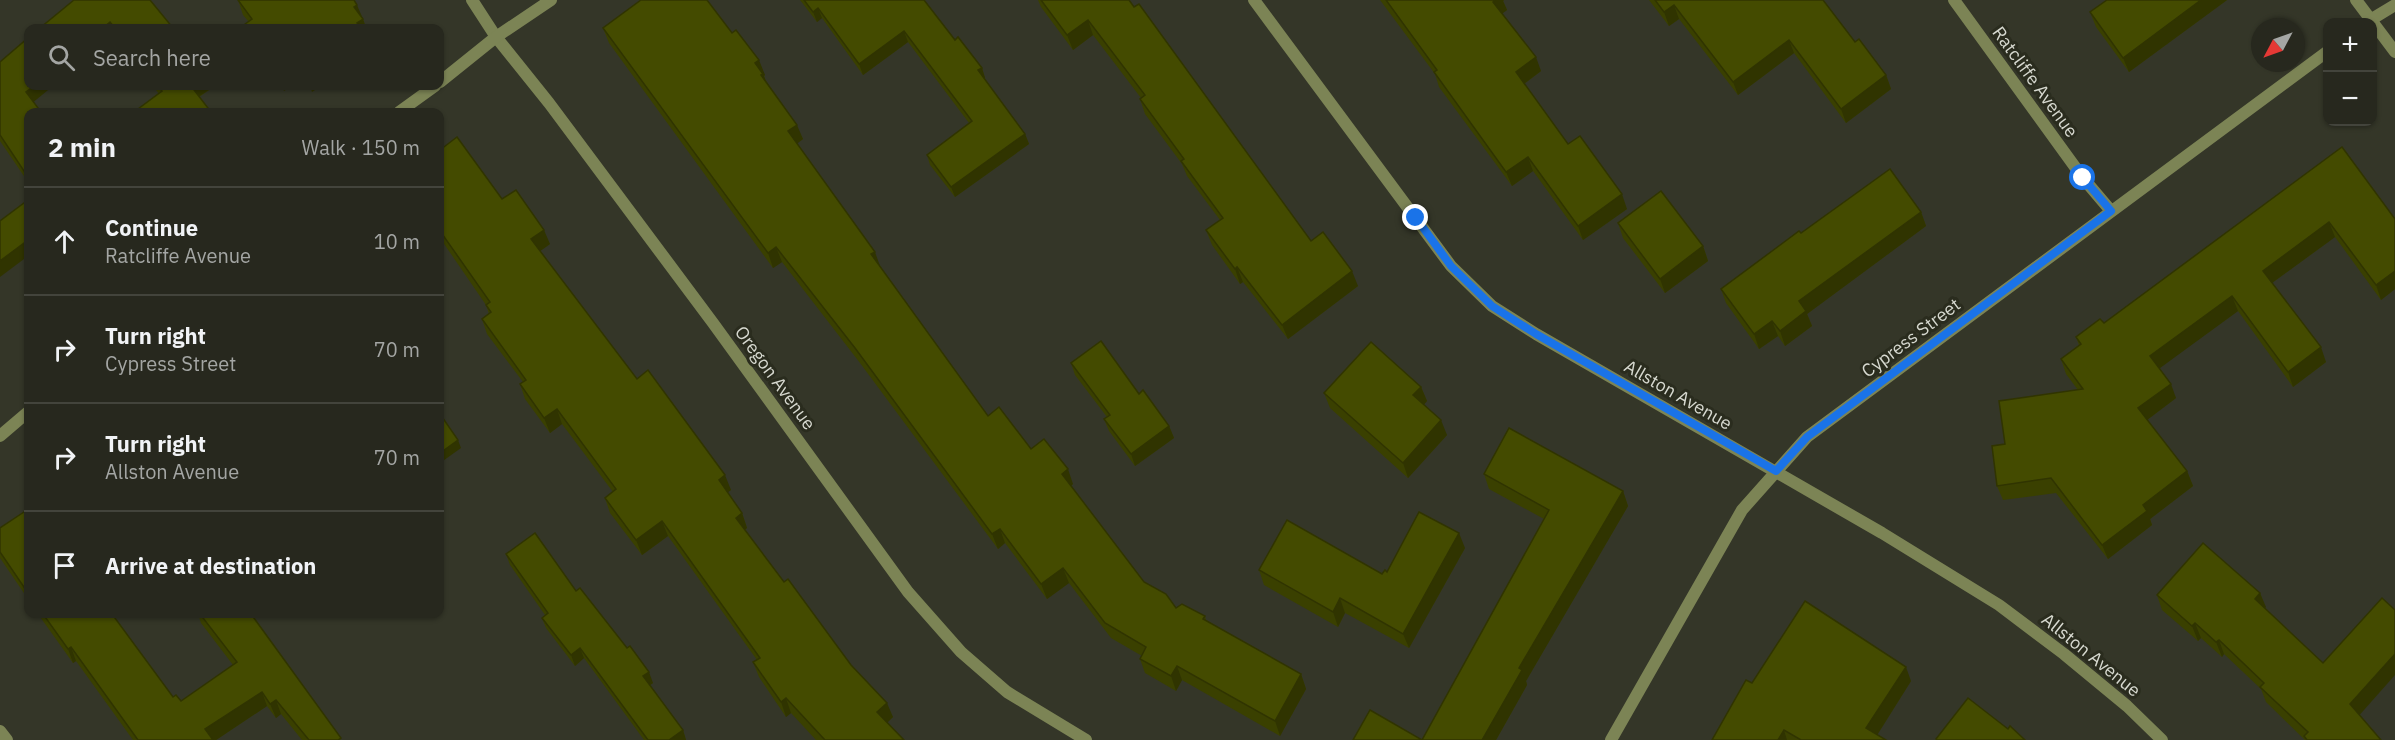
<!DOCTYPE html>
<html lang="en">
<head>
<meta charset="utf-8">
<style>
	body { margin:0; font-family:"IBM Plex Sans",sans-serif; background:#33342b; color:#f1f3f6 }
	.controls { position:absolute; right:18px; top:18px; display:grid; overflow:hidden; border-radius:12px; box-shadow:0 2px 4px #0004 }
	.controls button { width:54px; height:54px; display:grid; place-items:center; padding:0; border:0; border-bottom:2px solid #43443c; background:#27281e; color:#f1f3f6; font:30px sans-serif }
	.compass { position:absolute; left:2251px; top:18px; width:54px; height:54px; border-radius:50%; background:#27281e; box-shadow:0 2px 4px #0004; rotate:229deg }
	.stop { position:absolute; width:18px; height:18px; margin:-14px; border:4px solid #1a73e8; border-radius:50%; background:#fff }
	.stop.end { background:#1a73e8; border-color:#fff; box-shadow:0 2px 6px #0008 }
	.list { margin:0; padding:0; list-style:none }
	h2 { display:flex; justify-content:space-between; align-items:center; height:78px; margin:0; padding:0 24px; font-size:26px }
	h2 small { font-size:20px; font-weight:400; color:#a4a6a4 }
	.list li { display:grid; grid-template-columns:39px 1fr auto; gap:18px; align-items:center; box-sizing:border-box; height:108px; padding:0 24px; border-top:2px solid #43443c }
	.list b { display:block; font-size:22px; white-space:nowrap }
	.list p { margin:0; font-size:20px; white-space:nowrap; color:#a4a6a4 }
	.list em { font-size:20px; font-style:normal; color:#a4a6a4 }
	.icon { flex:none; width:33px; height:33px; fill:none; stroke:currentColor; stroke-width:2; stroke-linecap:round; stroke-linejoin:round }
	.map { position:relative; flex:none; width:2395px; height:740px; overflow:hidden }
	.search { position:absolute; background:#27281e; box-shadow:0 2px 4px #0004; left:24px; top:24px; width:420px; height:66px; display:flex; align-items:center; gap:15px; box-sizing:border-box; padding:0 21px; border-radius:12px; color:#a4a6a4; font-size:22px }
	.panel { position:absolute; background:#27281e; box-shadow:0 2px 4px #0004; left:24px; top:108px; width:420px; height:510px; border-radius:12px }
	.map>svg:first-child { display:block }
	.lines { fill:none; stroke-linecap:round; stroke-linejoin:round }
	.street { stroke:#7c8455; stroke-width:12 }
	.wall { fill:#3a4000 }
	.shaded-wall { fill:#303400 }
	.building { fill:#444b00; stroke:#303400; stroke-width:1.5 }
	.route { stroke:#1a73e8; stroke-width:8 }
	.labels { text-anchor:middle; stroke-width:6; stroke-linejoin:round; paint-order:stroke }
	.street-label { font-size:18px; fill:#d7d9d0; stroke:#2a2c1e }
</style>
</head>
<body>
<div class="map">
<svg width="2395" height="740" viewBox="0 0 2395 740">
	<rect width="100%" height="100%" fill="#343628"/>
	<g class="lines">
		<!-- street -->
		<g class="street">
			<path d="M472,0L496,37L549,103L713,323L908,592L961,652L1007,692L1086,740"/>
			<path d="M1254,0L1451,266L1492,306L1536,334L1882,533L1999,605L2064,654L2127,706L2162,740"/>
			<path d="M1954,0L2083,178L2111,211"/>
			<path d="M2356,0L2395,52"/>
			<path d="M2367,22L2395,5"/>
			<path d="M440,82L496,37L551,0"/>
			<path d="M399,112L435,86"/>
			<path d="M0,436L28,412"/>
			<path d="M0,731L7,740"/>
			<path d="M1611,740L1742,510L1807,437L2328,51"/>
		</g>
	</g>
	<!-- wall -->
	<g class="wall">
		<path d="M238,0L363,19L366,28H242L241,27L249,22L243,15Z"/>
		<path d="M800,0H924L955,40L982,68L985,78L984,79L1025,134L1029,144L955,197L930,165L927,155L969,123L908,42L863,75L822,18L817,22Z"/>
		<path d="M1038,0H1129L1311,241L1358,286L1288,339L1243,282L1240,284L1212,245L1206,230L1220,220L1187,176L1182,164L1145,114L1140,99L1141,98L1093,35L1073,50L1041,7Z"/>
		<path d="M1380,0H1504L1503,1L1507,10L1502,13L1541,71L1524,84L1568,144L1627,209L1583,240L1533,171L1512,186L1439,87L1435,74Z"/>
		<path d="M1649,0H1823L1855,42L1886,75L1891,89L1846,123L1794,53L1738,95L1679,19L1669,26Z"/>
		<path d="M2107,0H2227L2129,72L2096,27L2090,12Z"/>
		<path d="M603,28L732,33L765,75L764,76L766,81L803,139L797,143L880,266L988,416L1031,449L1073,484L1071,486L1144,582L1176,608L1205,616L1206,620L1301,674L1306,689L1280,736L1182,680L1176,691L1145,673L1140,659L1142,656L1111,638L1069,583L1047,599L1005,543L998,549L860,363L782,262L773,268L609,43Z"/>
		<path d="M0,62L33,102L28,112V182L0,141Z"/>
		<path d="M153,86H215L199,97L159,94Z"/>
		<path d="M2342,147L2395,219V289L2381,300L2335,237L2272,283L2326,362L2293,387L2238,311L2159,368L2176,398L2147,420L2187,471L2193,486L2150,519L2152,525L2108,559L2056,493L2003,500L1997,486L2005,444L2078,390L2066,374L2061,359L2079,345L2076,337L2104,323Z"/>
		<path d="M440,150L502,199L550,244L540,251L637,379L731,490L727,492L742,513L747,528L745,530L784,582L893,717L887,722L904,740H816L791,713L786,717L759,677L753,662L757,660L668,536L642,555L610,513L605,498L613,492L562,424L550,433L525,399L520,384L523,382L487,334L482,319L489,314L486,305L440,238Z"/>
		<path d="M1921,212L1926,226L1807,314L1812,326L1785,346L1778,336L1759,349L1726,303L1721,289L1801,233Z"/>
		<path d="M1618,223L1703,246L1708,261L1665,293L1623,238Z"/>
		<path d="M1071,363L1139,394L1169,426L1174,438L1135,466L1109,431L1104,419L1107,417L1075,375Z"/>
		<path d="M1421,387L1427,401L1424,404L1447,435L1408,478L1330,408L1324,393Z"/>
		<path d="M1484,474L1623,491L1628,506L1526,681L1527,685L1496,740L1544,519L1489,489Z"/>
		<path d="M28,519V599L0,558V528Z"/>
		<path d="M1465,548L1409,648L1345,613L1338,627L1264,585L1259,570L1382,574L1387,572Z"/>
		<path d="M506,554L576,591L653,683L650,685L683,730L686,740H644L584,658L575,666L546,628L542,618L545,615L510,565Z"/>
		<path d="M2260,593L2265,608L2381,740H2305L2266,702L2261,689L2224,654L2222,657L2201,638L2198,641L2162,610L2157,595Z"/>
		<path d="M38,614H112L173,697L181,701L233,665L201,623L198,614H251L341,740H302L281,714L276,718L267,706L216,740H133L76,661L73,663Z"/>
		<path d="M1911,681L1877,735L1886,740H1712L1752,683Z"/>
	</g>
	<!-- shaded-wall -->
	<g class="shaded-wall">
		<path d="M1495,0H1504L1503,1L1507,10L1499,16L1493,2Z"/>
		<path d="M2201,0H2227L2129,72L2123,58Z"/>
		<path d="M357,5L363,19L366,28H359L354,7Z"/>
		<path d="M1674,5L1679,19L1669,26L1664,12Z"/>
		<path d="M818,8L822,18L817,22L813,12Z"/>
		<path d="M1088,20L1093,35L1073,50L1067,35Z"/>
		<path d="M110,22L112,28H103Z"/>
		<path d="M904,31L908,42L863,75L859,64Z"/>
		<path d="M1789,40L1794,53L1738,95L1733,82Z"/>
		<path d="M1536,57L1541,71L1521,86L1516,72Z"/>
		<path d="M759,60L765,75L764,76L768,89L755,63Z"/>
		<path d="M982,68L985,78L982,81L978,70Z"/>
		<path d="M1886,75L1891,89L1846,123L1841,109Z"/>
		<path d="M34,86H53L31,104L26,92Z"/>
		<path d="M191,86H215L195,99Z"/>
		<path d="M282,86H292L284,91Z"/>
		<path d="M310,86H321L312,92Z"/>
		<path d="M797,125L803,139L794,146L788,131Z"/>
		<path d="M1025,134L1029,144L955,197L951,187Z"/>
		<path d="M1528,157L1533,171L1512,186L1506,172Z"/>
		<path d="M1622,194L1627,209L1583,240L1578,226Z"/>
		<path d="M1921,212L1926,226L1807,314L1812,326L1785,346L1780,331L1799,301Z"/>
		<path d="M2329,222L2335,237L2269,285L2263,271Z"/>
		<path d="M544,230L550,244L536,254L531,239Z"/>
		<path d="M24,243L28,256L0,277V261Z"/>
		<path d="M1703,246L1708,261L1665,293L1660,279Z"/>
		<path d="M776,247L782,262L773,268L768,253Z"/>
		<path d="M875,252L880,266L871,254Z"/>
		<path d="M1237,267L1243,282L1240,284L1235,269Z"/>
		<path d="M1352,271L1358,286L1288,339L1282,325Z"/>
		<path d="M2395,271V289L2381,300L2376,285Z"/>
		<path d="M2232,296L2238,311L2156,371L2150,356Z"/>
		<path d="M1772,321L1778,336L1759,349L1754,334Z"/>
		<path d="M2321,347L2326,362L2293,387L2288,372Z"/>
		<path d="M2171,384L2176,398L2143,423L2138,408Z"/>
		<path d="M1421,387L1427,401L1419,410L1413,395Z"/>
		<path d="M557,409L562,424L550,433L544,418Z"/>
		<path d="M1441,420L1447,435L1408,478L1403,463Z"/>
		<path d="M1169,426L1174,438L1135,466L1131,454Z"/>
		<path d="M458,440L461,448L440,463V453Z"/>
		<path d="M1068,469L1073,484L1067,489L1062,474Z"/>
		<path d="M2187,471L2193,486L2150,519L2152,525L2108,559L2102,545L2143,505Z"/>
		<path d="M725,475L731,490L724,495L719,480Z"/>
		<path d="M1623,491L1628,506L1526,681L1527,685L1496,740H1482L1519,668Z"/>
		<path d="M742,513L747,528L741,532L736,518Z"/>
		<path d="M662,521L668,536L642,555L636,540Z"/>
		<path d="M1000,529L1005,543L998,549L992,534Z"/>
		<path d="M1459,533L1465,548L1409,648L1403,634Z"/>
		<path d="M1063,568L1069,583L1047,599L1041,584Z"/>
		<path d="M2260,593L2266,607L2261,613L2255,599Z"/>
		<path d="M1340,598L1345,613L1338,627L1333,612Z"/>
		<path d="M2195,623L2201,638L2198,641L2192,626Z"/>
		<path d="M2219,640L2224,654L2222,657L2216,642Z"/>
		<path d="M71,647L76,661L73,663L68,649Z"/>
		<path d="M580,648L584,658L575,666L571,655Z"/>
		<path d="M2395,654V675L2356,719L2350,704Z"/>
		<path d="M1177,666L1182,680L1176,691L1171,676Z"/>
		<path d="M1906,667L1911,681L1874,740L1866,728Z"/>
		<path d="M649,672L653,683L647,687L643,676Z"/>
		<path d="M1301,674L1306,689L1280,736L1275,721Z"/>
		<path d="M262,692L267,706L216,740H209L205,729Z"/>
		<path d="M786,698L791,713L786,717L781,702Z"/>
		<path d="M276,700L281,714L276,718L270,704Z"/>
		<path d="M887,703L893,717L883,727L877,712Z"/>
		<path d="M683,730L686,740H669Z"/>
		<path d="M1784,730L1787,740H1778Z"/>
	</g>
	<!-- building -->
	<g class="building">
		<path d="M74,0H150L173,28H115L110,22L103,28H40Z"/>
		<path d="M238,0H354L357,5L354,7L363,19L357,23L361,28H242L241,27L252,19Z"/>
		<path d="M641,0H707L732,33L736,30L759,60L755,63L763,74L761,75L797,125L788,131L875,252L871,254L988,416L999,407L1031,449L1044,439L1068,469L1062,474L1144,582L1166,594L1176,608L1182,604L1205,616L1203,619L1301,674L1275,721L1177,666L1171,676L1140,659L1146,647L1105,623L1063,568L1041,584L1000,529L992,534L855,348L776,247L768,253L603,28Z"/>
		<path d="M804,0H924L955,40L958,37L982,68L978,70L1025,134L951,187L927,155L972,121L904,31L859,64L818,8L813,12Z"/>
		<path d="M1041,0H1129L1134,7L1139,4L1311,241L1323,232L1352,271L1282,325L1237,267L1235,269L1206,230L1223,218L1181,161L1184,159L1140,99L1145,95L1088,20L1067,35Z"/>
		<path d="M1386,0H1495L1493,2L1536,57L1516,72L1568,144L1580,136L1622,194L1578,226L1528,157L1506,172L1434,72L1437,70Z"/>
		<path d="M1655,0H1823L1855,42L1859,39L1886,75L1841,109L1789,40L1733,82L1674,5L1664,12Z"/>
		<path d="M2107,0H2201L2123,58L2090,12Z"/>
		<path d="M28,38V86H34L26,92L41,112H28V177L0,135V62Z"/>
		<path d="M158,86H192H191L211,112H134L162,91Z"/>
		<path d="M457,137L502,199L516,190L544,230L531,239L637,379L648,370L725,475L719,480L742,513L736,518L784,582L788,579L851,665L887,703L877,712L904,740H825L786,698L781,702L753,662L760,658L662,521L636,540L605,498L616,489L557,409L544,418L520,384L526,380L482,319L491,312L486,305L490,302L440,231V150Z"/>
		<path d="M2342,147L2395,219V271L2376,285L2329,222L2263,271L2321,347L2288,372L2232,296L2150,356L2171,384L2138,408L2187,471L2143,505L2147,511L2102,545L2051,478L1997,486L1992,446L2005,444L1999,401L2083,389L2061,359L2081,344L2076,337L2100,319L2104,323Z"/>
		<path d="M1890,169L1921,212L1799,301L1806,311L1780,331L1772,321L1754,334L1721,289L1799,231L1801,233Z"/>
		<path d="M1661,191L1703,246L1660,279L1618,223Z"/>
		<path d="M28,200V249L24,243L0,261V221Z"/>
		<path d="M1101,341L1139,394L1143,390L1169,426L1131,454L1104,419L1110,415L1071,363Z"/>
		<path d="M1371,342L1421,387L1413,395L1441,420L1403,463L1324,393Z"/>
		<path d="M440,414L458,440L440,453Z"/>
		<path d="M1509,428L1623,491L1519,668L1522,670L1482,740H1422L1549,510L1484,474Z"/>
		<path d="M24,512L28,519V593L0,552V528Z"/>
		<path d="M1419,512L1459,533L1403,634L1340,598L1333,612L1259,570L1287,520L1382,574L1385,570L1387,572Z"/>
		<path d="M535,533L576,591L580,588L627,648L630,646L649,672L643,676L683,730L669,740H648L580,648L571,655L542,618L548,613L506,554Z"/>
		<path d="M2203,543L2260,593L2255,599L2323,663L2382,598L2395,610V654L2350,704L2381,740H2307L2304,736L2308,732L2260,687L2264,683L2219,640L2216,642L2195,623L2192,626L2157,595Z"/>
		<path d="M1805,601L1906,667L1866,728L1886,740H1801L1784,730L1778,740H1712L1746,680L1752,683Z"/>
		<path d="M43,614H112L173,697L176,695L181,701L237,662L200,614H251L341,738L338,740H309L276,700L270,704L262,692L205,729L213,740H138L71,647L68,649Z"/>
		<path d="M1968,698L2008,729L2010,726L2025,740H1937L1936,739Z"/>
		<path d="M1370,710L1422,740H1353Z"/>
	</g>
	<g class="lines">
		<!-- route -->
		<path class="route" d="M1416,218L1451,266L1492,306L1536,334L1776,471L1807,437L2111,211L2083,178"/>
	</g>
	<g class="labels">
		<!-- street labels -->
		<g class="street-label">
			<text transform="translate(2035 82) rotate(54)" y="6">Ratcliffe Avenue</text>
			<text transform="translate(1911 338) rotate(-37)" y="6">Cypress Street</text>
			<text transform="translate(775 378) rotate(54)" y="6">Oregon Avenue</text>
			<text transform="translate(1678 395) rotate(30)" y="6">Allston Avenue</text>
			<text transform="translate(2091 655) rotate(39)" y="6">Allston Avenue</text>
		</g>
	</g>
</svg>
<div class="controls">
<button>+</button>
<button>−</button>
</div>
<svg class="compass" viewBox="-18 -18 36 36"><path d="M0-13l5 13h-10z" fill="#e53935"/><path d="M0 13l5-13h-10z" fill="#a4a6a4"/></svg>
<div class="stop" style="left:2083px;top:178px"></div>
<div class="stop end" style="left:1416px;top:218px"></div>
<div class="search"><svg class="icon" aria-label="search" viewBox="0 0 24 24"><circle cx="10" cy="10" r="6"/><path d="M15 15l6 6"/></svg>Search here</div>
<section class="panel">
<h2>2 min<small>Walk · 150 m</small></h2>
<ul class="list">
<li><svg class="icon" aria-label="ahead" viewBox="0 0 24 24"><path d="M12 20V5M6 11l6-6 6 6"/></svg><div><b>Continue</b><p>Ratcliffe Avenue</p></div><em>10 m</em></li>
<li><svg class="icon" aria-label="right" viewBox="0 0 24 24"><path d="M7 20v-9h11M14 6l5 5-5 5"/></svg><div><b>Turn right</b><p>Cypress Street</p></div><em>70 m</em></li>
<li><svg class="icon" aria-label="right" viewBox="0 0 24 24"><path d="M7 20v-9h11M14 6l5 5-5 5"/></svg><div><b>Turn right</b><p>Allston Avenue</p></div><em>70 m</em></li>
<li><svg class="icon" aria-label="arrive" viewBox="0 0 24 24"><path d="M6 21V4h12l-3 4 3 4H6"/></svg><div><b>Arrive at destination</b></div></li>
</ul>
</section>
</div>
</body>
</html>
